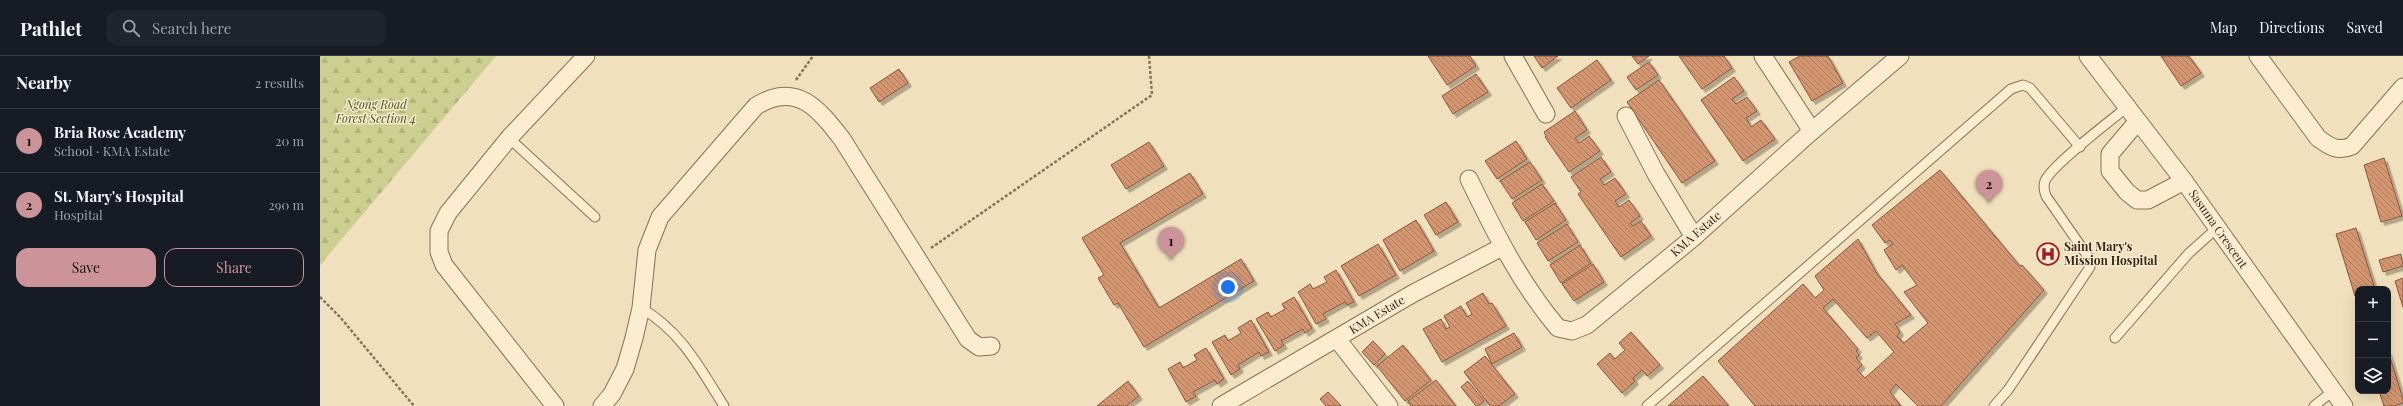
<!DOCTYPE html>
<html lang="en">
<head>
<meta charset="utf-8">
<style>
	body { margin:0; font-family:"Playfair Display",serif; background:#20242c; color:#f1f3f6 }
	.controls { position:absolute; right:12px; bottom:12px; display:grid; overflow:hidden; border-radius:8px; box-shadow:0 4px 16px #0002 }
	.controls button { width:36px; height:36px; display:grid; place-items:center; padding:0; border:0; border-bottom:1px solid #363941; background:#171b24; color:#f1f3f6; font:20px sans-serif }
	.you { position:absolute; left:908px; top:231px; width:14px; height:14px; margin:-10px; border:3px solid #fff; border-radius:50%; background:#1a73e8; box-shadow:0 0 0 6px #1a73e833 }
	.badge { display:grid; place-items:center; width:26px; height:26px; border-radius:50%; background:#cc9498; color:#111; font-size:13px; font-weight:700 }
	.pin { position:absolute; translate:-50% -33px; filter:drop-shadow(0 1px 2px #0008) }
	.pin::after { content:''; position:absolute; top:21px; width:14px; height:12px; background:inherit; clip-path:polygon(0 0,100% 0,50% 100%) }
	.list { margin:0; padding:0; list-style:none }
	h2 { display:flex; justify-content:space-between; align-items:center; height:52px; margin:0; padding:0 16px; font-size:17px }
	h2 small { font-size:13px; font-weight:400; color:#9ea1a6 }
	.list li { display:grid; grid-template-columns:26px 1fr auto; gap:12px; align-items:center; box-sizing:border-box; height:64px; padding:0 16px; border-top:1px solid #363941 }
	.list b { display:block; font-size:15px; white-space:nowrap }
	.list p { margin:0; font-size:13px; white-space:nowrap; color:#9ea1a6 }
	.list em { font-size:13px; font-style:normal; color:#9ea1a6 }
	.actions { display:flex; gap:8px; padding:12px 16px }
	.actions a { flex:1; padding:9px 0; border:1px solid #cc9498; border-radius:12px; text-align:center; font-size:14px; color:#cc9498 }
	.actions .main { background:#cc9498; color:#111 }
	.icon { flex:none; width:22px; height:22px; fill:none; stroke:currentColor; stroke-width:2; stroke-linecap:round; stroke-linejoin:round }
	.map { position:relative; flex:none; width:2083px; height:350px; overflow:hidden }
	header { display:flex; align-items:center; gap:24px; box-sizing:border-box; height:56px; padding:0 20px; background:#171b24; border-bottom:1px solid #363941 }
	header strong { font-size:19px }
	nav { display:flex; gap:22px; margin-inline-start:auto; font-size:14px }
	.search { width:280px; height:36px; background:#20242c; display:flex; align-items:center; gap:10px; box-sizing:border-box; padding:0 14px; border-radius:12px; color:#9ea1a6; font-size:15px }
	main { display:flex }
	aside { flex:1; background:#171b24 }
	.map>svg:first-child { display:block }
	.forest { fill:url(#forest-firs) }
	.building { fill:url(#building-back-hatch); stroke:#8c5739; fill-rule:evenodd; filter:url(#shadow) }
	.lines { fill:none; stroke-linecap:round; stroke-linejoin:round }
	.lane-casing { stroke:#8b7055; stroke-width:11 }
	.street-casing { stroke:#8b7055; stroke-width:19 }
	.path { stroke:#8b7055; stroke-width:2.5; stroke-dasharray:3 2; stroke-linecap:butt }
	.lane { stroke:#fcedd1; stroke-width:9 }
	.street { stroke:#fcedd1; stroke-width:17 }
	.labels { text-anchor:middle; stroke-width:3; stroke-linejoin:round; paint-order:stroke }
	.park-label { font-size:12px; font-style:italic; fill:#4b5720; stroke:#f8eace }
	.street-label { font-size:12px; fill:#39281b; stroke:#f8eace }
	.poi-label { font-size:12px; font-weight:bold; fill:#39281b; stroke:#f8eace; text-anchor:start }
</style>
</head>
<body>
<header>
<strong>Pathlet</strong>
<div class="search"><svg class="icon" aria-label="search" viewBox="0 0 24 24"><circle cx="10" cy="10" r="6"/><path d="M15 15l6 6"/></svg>Search here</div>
<nav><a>Map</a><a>Directions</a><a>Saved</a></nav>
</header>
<main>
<aside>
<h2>Nearby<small>2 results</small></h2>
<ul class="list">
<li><span class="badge">1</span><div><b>Bria Rose Academy</b><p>School · KMA Estate</p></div><em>20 m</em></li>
<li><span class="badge">2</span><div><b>St. Mary's Hospital</b><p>Hospital</p></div><em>290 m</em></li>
</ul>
<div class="actions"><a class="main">Save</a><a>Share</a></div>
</aside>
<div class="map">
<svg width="2083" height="350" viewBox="0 0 2083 350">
	<defs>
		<pattern id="forest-firs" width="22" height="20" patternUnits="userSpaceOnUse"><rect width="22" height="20" fill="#cbd091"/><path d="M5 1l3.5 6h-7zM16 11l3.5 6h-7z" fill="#afb37c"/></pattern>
		<pattern id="building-back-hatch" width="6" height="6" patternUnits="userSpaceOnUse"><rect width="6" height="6" fill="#d39670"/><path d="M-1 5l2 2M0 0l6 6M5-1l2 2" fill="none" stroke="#ac7a5b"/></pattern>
		<filter id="shadow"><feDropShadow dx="3.5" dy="3.5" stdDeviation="0" flood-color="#0004"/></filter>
	</defs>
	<rect width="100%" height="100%" fill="#f1e0bd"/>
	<!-- forest -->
	<path class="forest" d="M0,0H176L0,209Z"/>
	<!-- building -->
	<g class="building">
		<path d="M1108,0H1150L1156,10L1127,29Z"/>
		<path d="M1214,0H1238L1222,12Z"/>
		<path d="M1312,0H1329L1318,8Z"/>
		<path d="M1359,0H1404L1412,12L1382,33Z"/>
		<path d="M1480,0H1508L1523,27L1492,45L1469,6Z"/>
		<path d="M1841,0H1869L1881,17L1861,30Z"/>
		<path d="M1277,4L1291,24L1251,52L1237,32Z"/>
		<path d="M1329,6L1338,19L1316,34L1307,21Z"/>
		<path d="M579,13L588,27L559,46L550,32Z"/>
		<path d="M1156,18L1168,36L1133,58L1122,40Z"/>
		<path d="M1414,21L1424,35L1412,43L1416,48L1427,41L1437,55L1426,62L1431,71L1441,64L1455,83L1423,105L1381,44Z"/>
		<path d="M1339,24L1395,105L1362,127L1307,46Z"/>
		<path d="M1255,55L1267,74L1255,82L1259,87L1269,80L1280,95L1249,116L1225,81L1226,80L1224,76Z"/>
		<path d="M1196,85L1207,103L1177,123L1165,105Z"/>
		<path d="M829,86L844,110L806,133L791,109Z"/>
		<path d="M1281,101L1291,116L1280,123L1284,129L1295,122L1306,138L1295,145L1299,151L1309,144L1320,160L1310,167L1313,170L1321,165L1331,180L1301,201L1258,138L1261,136L1251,121Z"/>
		<path d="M2064,102L2082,160L2061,166L2044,109Z"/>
		<path d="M1210,106L1222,124L1192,143L1180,125Z"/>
		<path d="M1620,114L1700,210L1702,209L1724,234L1621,350H1598L1576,328L1570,336L1581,350H1435L1398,305L1483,228L1495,242L1504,234L1495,220L1538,183L1556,216L1591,259L1575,268L1580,276L1577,280L1584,287L1608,267L1584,236L1597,229L1582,209L1576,214L1564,194L1573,188L1570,184L1565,187L1552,169ZM1513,243L1547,282L1556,275L1574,296L1545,322L1537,314L1542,309L1536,302L1539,299L1536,295L1538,293L1503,252Z"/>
		<path d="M870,117L883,138L800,187L839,252L921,203L934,225L824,291L798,247L794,249L778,222L784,219L762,182Z"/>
		<path d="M1222,128L1234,145L1203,165L1192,147Z"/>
		<path d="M1126,146L1138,166L1116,179L1104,159Z"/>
		<path d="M1235,147L1246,164L1216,184L1205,166Z"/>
		<path d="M1096,164L1114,195L1080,215L1063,184Z"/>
		<path d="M1247,168L1258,186L1228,205L1217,187Z"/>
		<path d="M2036,172L2055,233H2038V239L2035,240L2016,178Z"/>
		<path d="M1058,188L1076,219L1039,240L1021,210Z"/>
		<path d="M1260,189L1271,207L1241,227L1230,209Z"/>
		<path d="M2081,198L2083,210L2063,216L2059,204Z"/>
		<path d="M1273,208L1284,226L1254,245L1242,228Z"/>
		<path d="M1016,214L1034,246L1027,249L1025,246L1003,258L1006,263L996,268L978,236L990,228L993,233L1007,226L1004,221Z"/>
		<path d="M2083,222V251L2075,225Z"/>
		<path d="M1163,237L1169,248L1172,247L1186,270L1122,306L1103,273L1121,263L1126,273L1130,271L1124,260L1141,250L1147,261L1152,258L1146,247Z"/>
		<path d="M974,241L992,272L985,277L983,273L961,285L964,289L955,295L936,263L948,256L951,261L965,253L962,248Z"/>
		<path d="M931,264L949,296L941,300L939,296L918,309L920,313L911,319L892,286L905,279L908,285L921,277L918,272Z"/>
		<path d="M1311,276L1340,309L1327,320L1322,314L1313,322L1315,325L1302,337L1277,308L1290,297L1295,303L1305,294L1299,287Z"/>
		<path d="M1194,277L1202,291L1172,308L1165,293Z"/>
		<path d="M1053,285L1065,298L1054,309L1042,296Z"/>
		<path d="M1083,289L1111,324L1085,345L1057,310Z"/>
		<path d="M886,292L904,323L897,328L895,324L873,336L876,340L866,346L848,313L860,306L863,312L877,304L874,299Z"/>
		<path d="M2068,295L2083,343V347L2074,350H2064L2059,335H2068Z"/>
		<path d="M1165,300L1195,338L1179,350H1170L1144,316Z"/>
		<path d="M1383,320L1409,350H1348Z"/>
		<path d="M1116,324L1136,350H1091L1088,345Z"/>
		<path d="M808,325L819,340L806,350H777Z"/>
		<path d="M1148,325L1164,345L1158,350H1156L1141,331Z"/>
		<path d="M1008,336L1021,350H1006L1000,343Z"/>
	</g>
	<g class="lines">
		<!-- lane casing -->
		<g class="lane-casing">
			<g id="lane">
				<path d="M189,82L275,161"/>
				<path d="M321,252C361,275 380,312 404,350"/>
				<path d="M1795,282L1869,197L1897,172"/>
				<path d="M1327,350L1691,33L1703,29L1710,32L1760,91"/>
				<path d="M1674,350L1688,334L1770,211L1769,202L1726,140C1724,135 1723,131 1725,125C1732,109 1790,65 1806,52"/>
				<path d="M1994,350L2013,335"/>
			</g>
		</g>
		<!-- street casing -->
		<g class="street-casing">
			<g id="street">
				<path d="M1193,0L1226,58"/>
				<path d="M1443,0L1492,75"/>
				<path d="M1768,0L1864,125L2024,350"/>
				<path d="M1938,0L1998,82C2010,91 2018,96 2032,90L2083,31"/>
				<path d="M1306,60L1336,118L1374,181"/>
				<path d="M1817,66L1790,98V115L1807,136L1817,144H1828L1864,125"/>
				<path d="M1149,123C1174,175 1200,227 1238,272L1252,275L1267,269L1374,181L1492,75L1580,0"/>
				<path d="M1017,283L1069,350"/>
				<path d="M235,350L124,209L119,196V175L128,157L189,82L266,0"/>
				<path d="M282,350L292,338L305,313L314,282L321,252L327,194L340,161L436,50C476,25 498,52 522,83L648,283L659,291L671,290"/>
				<path d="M901,350L1092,238L1182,191"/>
			</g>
		</g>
		<!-- path -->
		<g class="path">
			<path d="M476,24L493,0"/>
			<path d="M611,192L832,39L829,0"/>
			<path d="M0,241L20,261L94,350"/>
		</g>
		<!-- lane -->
		<use href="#lane" class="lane"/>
		<!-- street -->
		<use href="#street" class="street"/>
	</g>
	<!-- icons -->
	<defs>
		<g id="hospital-ring" transform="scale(1.15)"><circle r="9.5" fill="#f8eace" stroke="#9f2025" stroke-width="1.5"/><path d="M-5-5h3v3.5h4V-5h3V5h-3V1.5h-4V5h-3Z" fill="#9f2025"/></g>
	</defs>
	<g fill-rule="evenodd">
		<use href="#hospital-ring" x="1728" y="198"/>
	</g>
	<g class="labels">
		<!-- park labels -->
		<g class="park-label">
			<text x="56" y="53">Ngong Road<tspan x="56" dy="14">Forest Section 4</tspan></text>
		</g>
		<!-- street labels -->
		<g class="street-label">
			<text transform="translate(1898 173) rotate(55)" y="4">Sasuma Crescent</text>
			<text transform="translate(1376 178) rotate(-41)" y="4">KMA Estate</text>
			<text transform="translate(1057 259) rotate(-31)" y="4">KMA Estate</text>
		</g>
		<!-- poi labels -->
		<g class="poi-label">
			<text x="1744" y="195">Saint Mary's<tspan x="1744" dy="14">Mission Hospital</tspan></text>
		</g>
	</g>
</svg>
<div class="controls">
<button>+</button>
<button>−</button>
<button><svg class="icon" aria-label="layers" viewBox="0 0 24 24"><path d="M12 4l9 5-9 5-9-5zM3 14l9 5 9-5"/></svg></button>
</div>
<div class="you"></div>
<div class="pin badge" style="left:851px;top:204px">1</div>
<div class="pin badge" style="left:1669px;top:147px">2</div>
</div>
</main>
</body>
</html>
